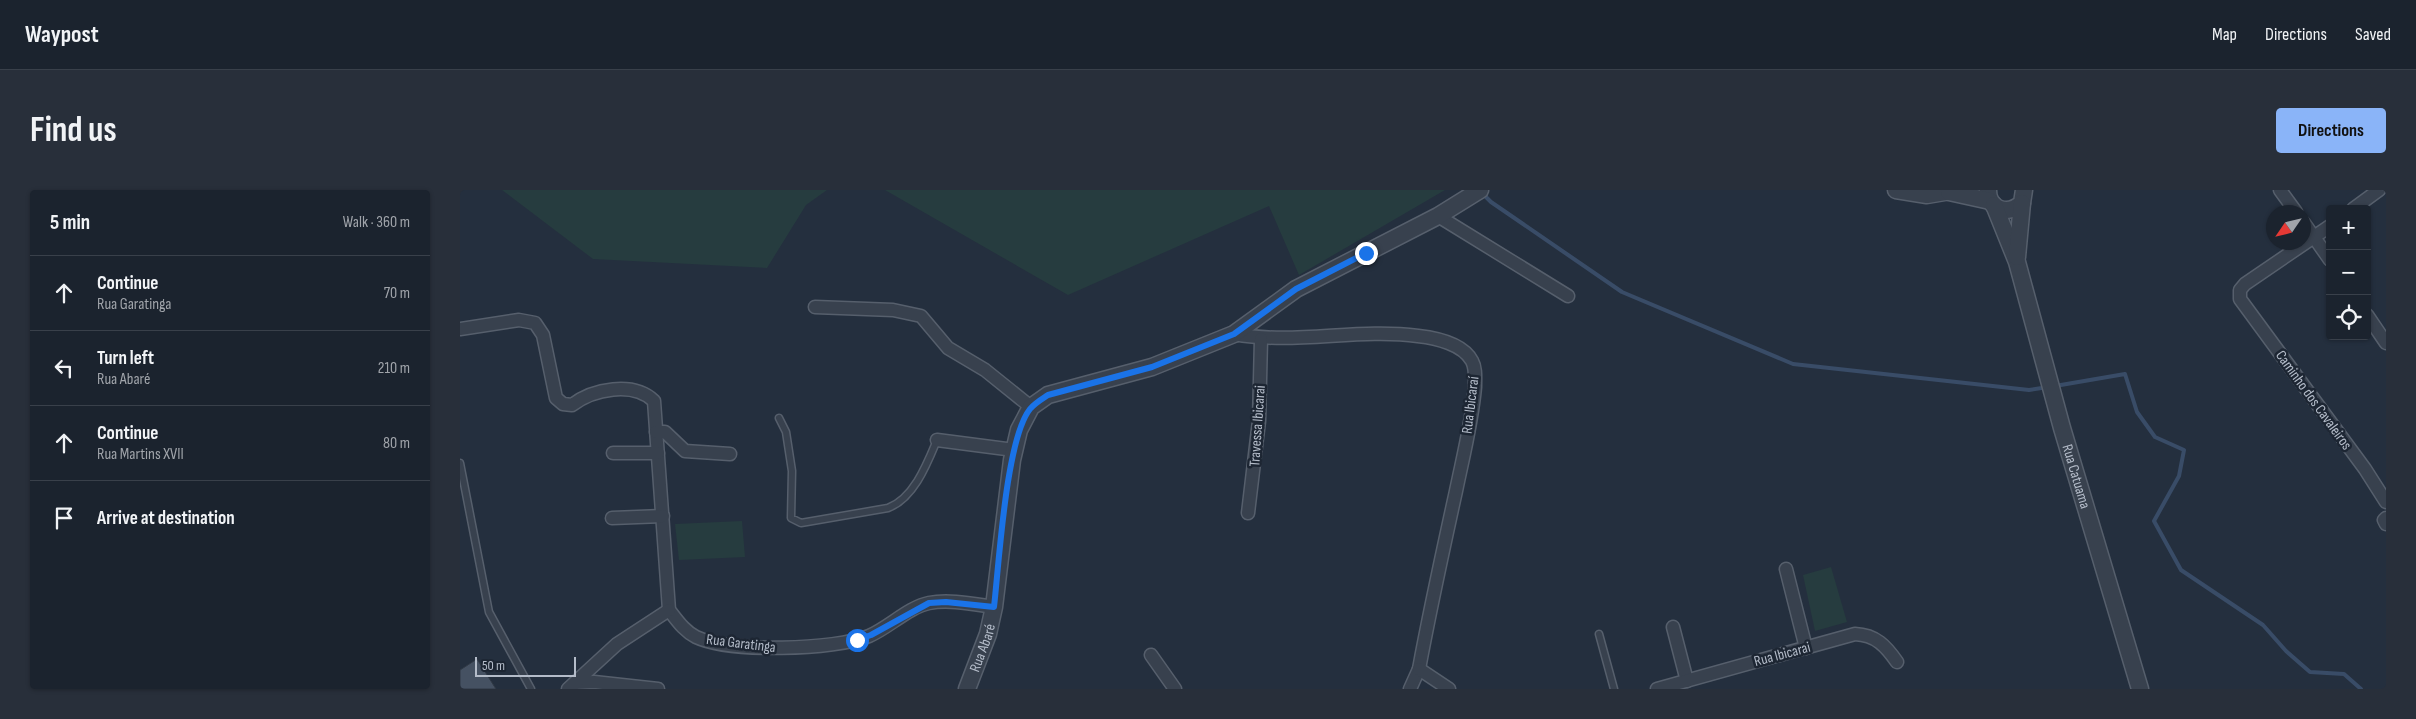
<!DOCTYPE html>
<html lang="en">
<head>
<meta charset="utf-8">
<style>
	body { margin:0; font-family:"Sofia Sans Condensed",sans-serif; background:#282f3a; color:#f1f3f6 }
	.controls { position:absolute; right:15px; top:15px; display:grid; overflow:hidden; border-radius:5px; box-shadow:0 1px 4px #0004 }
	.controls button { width:45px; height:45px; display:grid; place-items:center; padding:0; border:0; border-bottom:1px solid #39404a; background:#1b232e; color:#f1f3f6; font:25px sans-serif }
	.compass { position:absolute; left:1806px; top:15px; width:45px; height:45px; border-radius:50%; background:#1b232e; box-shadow:0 1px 4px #0004; rotate:235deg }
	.scale { position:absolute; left:15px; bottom:12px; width:101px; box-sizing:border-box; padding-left:5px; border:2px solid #b4bcc9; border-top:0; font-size:14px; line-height:18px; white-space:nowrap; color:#b4bcc9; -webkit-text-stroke:4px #1d2633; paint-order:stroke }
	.stop { position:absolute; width:15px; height:15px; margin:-11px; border:4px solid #1a73e8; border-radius:50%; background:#fff }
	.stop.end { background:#1a73e8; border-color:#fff; box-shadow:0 1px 5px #0008 }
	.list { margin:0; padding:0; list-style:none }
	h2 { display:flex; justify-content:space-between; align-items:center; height:65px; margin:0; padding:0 20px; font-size:21px }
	h2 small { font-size:16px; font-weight:400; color:#a0a4aa }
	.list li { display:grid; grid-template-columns:32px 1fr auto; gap:15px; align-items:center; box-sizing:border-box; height:75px; padding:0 20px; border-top:1px solid #39404a }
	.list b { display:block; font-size:19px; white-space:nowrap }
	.list p { margin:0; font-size:16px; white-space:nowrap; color:#a0a4aa }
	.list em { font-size:16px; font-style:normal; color:#a0a4aa }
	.icon { flex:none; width:28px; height:28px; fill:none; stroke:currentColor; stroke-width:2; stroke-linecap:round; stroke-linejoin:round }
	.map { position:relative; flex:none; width:1926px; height:499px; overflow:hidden; border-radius:5px }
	header { display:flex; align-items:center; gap:30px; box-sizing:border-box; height:70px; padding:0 25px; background:#1b232e; border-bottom:1px solid #39404a }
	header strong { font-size:24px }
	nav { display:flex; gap:28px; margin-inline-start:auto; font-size:18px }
	.intro { display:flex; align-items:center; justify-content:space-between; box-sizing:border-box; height:120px; padding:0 30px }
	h1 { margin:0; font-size:35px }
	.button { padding:12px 22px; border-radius:5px; background:#8ab4f8; color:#111; font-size:18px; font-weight:700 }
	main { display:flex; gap:30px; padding:0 30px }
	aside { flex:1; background:#1b232e; border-radius:5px; box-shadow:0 1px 4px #0004 }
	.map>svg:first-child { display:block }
	.green { fill:#263c3f }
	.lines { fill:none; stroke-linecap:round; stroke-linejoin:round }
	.stream { stroke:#394c67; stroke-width:4 }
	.building { fill:#455162; stroke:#303945 }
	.service-casing { stroke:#565f6c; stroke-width:9 }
	.minor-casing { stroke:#565f6c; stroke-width:15 }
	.tertiary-casing { stroke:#565f6c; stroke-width:19 }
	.service { stroke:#38414e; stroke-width:6 }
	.minor { stroke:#38414e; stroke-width:12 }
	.tertiary { stroke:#38414e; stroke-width:16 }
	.route { stroke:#1a73e8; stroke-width:6 }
	.labels { text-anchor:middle; stroke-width:5; stroke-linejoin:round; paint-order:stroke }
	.street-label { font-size:15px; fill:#b4bcc9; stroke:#1d2633 }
</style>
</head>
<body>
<header>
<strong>Waypost</strong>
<nav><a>Map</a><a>Directions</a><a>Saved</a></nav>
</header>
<div class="intro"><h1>Find us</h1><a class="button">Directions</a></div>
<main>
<aside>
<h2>5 min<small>Walk · 360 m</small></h2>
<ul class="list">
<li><svg class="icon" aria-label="ahead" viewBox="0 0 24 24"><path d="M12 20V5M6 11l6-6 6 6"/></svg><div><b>Continue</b><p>Rua Garatinga</p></div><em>70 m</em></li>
<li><svg class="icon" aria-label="left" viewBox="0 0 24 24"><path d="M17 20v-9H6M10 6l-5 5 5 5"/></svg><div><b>Turn left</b><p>Rua Abaré</p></div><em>210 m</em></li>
<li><svg class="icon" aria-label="ahead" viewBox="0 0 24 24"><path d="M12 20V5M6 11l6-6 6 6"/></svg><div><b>Continue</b><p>Rua Martins XVII</p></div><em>80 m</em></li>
<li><svg class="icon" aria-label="arrive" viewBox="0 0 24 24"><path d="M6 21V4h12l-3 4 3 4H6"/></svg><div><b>Arrive at destination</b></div></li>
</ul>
</aside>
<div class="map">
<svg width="1926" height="499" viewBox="0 0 1926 499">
	<rect width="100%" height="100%" fill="#242f3e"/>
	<!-- green -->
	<g class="green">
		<path d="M42,0H367L346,15L307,78L133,69Z"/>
		<path d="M425,0H985L839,85L809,16L608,105Z"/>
		<path d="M282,331L285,367L219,370L215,334Z"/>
		<path d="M1371,377L1387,432L1355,441L1343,385Z"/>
	</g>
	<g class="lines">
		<!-- stream -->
		<g class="stream">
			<path d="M1022,3L1031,12L1162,102L1333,174L1569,200L1588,197"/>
			<path d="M1595,196L1665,184L1677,222L1695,247L1724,260L1719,286L1694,331L1721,380L1803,435L1826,461L1850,482L1884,484L1901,499"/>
		</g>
	</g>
	<!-- building -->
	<path class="building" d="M17,469L36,499H0V480Z"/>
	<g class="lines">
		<!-- service casing -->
		<g class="service-casing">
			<g id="service">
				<path d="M319,228L326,242L332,281L331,328L341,333L428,318C454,308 467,274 477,250"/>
				<path d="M0,273L29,422L71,499"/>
				<path d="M1139,444L1154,499"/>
			</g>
		</g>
		<!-- minor casing -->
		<g class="minor-casing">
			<g id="minor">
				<path d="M1820,0L1836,22"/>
				<path d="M1893,19L1919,0"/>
				<path d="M978,26L1108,106"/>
				<path d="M1844,33L1870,70"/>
				<path d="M1870,36L1785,94L1780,100V109L1905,279L1926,312"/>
				<path d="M355,117L433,120L461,126L488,158L525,180L571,217"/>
				<path d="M1907,125L1926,153"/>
				<path d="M0,139L59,130L75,133L83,145L96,208L103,214L112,215C133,199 173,191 194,211L209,420C217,430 224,441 236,447C269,463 375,460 409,446C428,438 449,417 469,413C489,409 513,414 534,417"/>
				<path d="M774,144C836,155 897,138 958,146C976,148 1003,154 1012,171C1016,178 1015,188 1015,197C1012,232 1003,267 996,301C983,360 970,419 959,479L950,499"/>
				<path d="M196,242H205L225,261L270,264"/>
				<path d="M477,250L554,260"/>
				<path d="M153,263H198"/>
				<path d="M788,323L799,231L801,149"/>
				<path d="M152,328L203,326"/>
				<path d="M1926,328L1924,330L1926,334"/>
				<path d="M1326,379L1346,458"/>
				<path d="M1213,437L1227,491"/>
				<path d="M691,465L715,499"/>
				<path d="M959,479L989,499"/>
				<path d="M115,493L134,492L198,499"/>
				<path d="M108,499L157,454L209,420"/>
				<path d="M1197,499L1395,444C1416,445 1426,456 1437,472"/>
			</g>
		</g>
		<!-- tertiary casing -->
		<g class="tertiary-casing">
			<g id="tertiary">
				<path d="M1436,0L1467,5L1497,0"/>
				<path d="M1528,0C1528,20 1548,26 1562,13L1564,0"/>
				<path d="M1489,2L1530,11"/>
				<path id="s1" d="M1534,15L1557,72L1602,238L1680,499"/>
				<path d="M1557,67L1562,13"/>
				<path id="s2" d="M507,499L528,444L534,417L552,270L559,240L571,217L588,205L692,177L774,144L836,99L978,26L1020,0"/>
			</g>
		</g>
		<!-- service -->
		<use href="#service" class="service"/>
		<!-- minor -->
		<use href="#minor" class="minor"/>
		<!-- tertiary -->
		<use href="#tertiary" class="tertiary"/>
	</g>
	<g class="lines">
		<!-- route -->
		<path class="route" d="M397,450L411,445L469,413L486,412L534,417C539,374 546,249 570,219C575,213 582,209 588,205L692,177L774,144L836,99L906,63"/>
	</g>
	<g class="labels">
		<!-- street labels -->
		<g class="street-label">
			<text transform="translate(1854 210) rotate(54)" y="5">Caminho dos Cavaleiros</text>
			<text transform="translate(1010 215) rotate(-83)" y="5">Rua Ibicaraí</text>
			<text transform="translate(797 236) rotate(-86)" y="5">Travessa Ibicarai</text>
			<text dy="5" stroke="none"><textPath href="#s1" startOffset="284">Rua Catuama</textPath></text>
			<text transform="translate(281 453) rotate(7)" y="5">Rua Garatinga</text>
			<text dy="5" stroke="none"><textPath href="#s2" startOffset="44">Rua Abaré</textPath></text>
			<text transform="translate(1322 464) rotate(-15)" y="5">Rua Ibicarai</text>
		</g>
	</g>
</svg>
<div class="controls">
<button>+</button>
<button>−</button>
<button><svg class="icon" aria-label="locate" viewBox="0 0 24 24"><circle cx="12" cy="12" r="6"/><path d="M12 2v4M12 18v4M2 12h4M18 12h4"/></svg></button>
</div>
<svg class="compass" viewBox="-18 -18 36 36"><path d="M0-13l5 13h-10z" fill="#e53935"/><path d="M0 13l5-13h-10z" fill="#a0a4aa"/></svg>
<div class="scale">50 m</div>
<div class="stop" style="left:397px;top:450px"></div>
<div class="stop end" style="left:906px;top:63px"></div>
</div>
</main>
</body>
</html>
